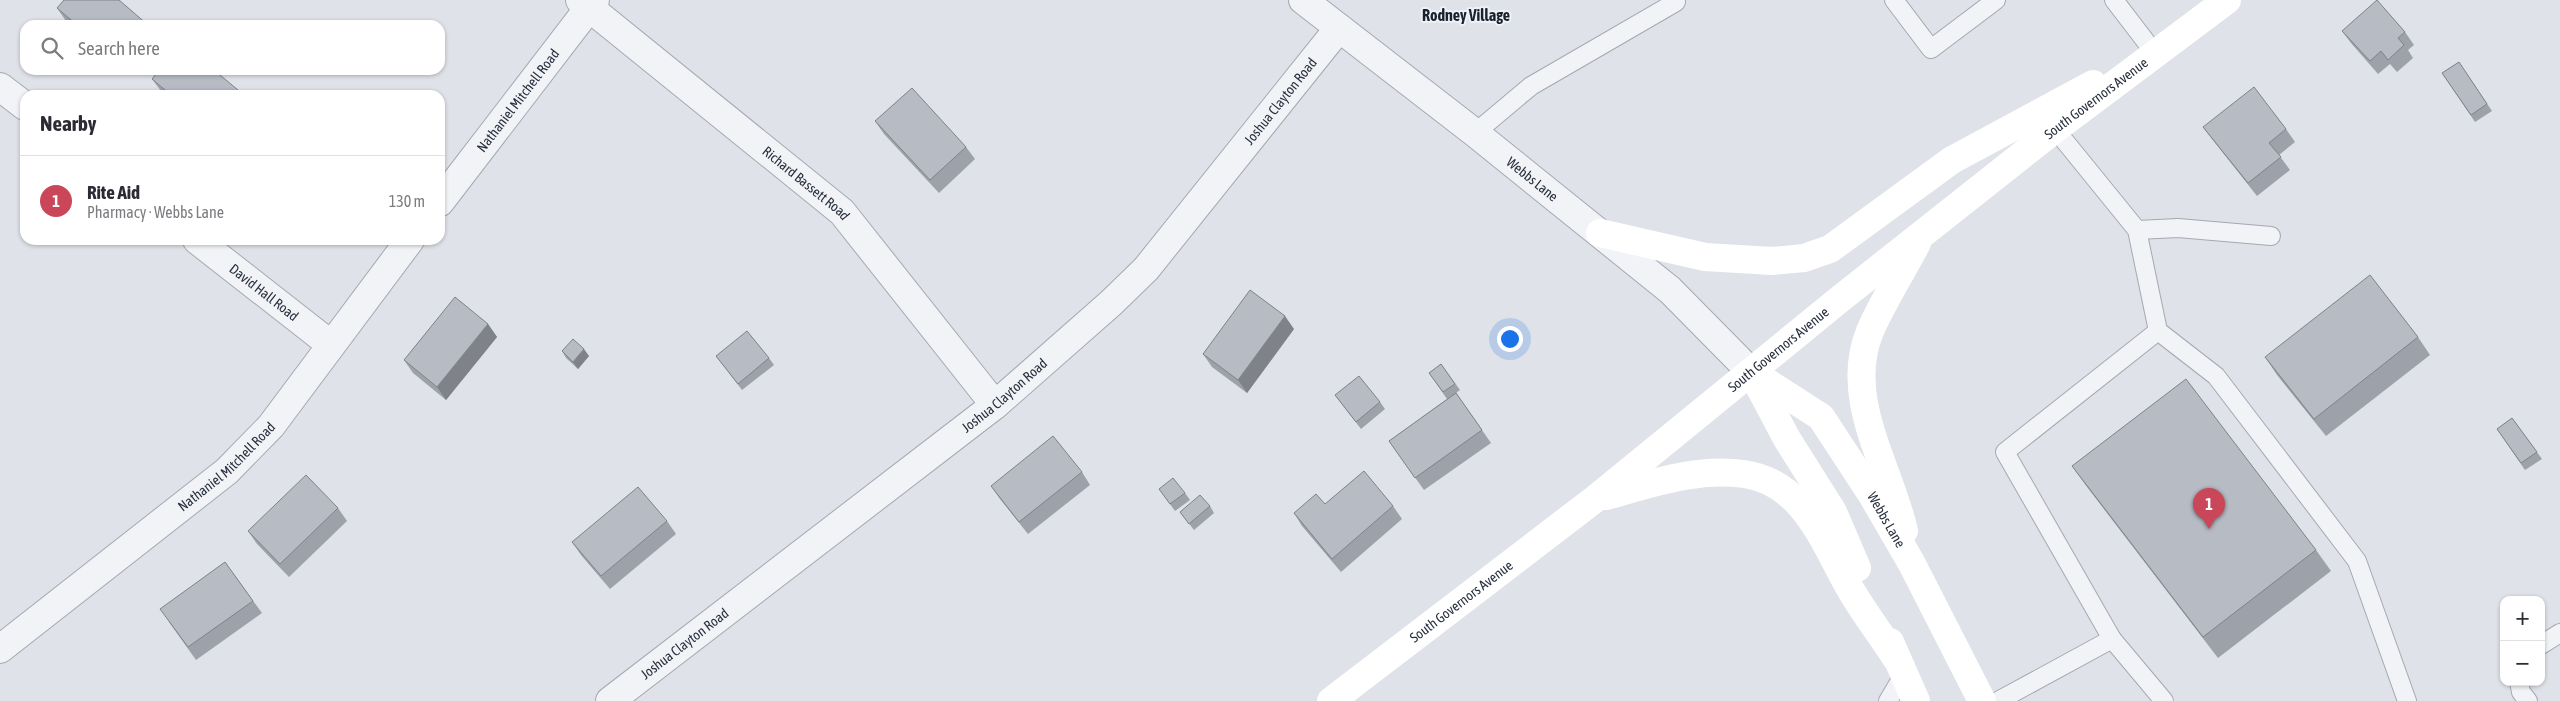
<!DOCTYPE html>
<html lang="en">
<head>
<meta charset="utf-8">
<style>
	body { margin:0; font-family:"Asap Condensed",sans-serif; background:#f2f2f3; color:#2b2b33 }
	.controls { position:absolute; right:15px; bottom:15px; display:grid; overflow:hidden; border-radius:10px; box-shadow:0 1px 4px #0004 }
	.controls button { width:45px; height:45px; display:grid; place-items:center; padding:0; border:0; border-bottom:1px solid #e1e1e2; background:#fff; color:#2b2b33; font:25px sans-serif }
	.you { position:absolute; left:1509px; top:338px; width:18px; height:18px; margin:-12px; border:4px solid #fff; border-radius:50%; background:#1a73e8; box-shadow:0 0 0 8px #1a73e833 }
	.badge { display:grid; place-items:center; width:32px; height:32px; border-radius:50%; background:#c94759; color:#fff; font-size:16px; font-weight:700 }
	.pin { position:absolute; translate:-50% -41px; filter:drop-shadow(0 1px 2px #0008) }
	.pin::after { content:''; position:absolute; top:26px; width:18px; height:15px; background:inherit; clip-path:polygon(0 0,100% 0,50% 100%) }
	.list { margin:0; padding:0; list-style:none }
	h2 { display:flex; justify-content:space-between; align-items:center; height:65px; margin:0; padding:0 20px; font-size:21px }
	h2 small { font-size:16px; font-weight:400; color:#7c7c81 }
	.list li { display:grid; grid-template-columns:32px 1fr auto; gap:15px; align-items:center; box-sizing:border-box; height:90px; padding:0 20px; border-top:1px solid #e1e1e2 }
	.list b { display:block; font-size:19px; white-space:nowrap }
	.list p { margin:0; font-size:16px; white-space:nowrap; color:#7c7c81 }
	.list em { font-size:16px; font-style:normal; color:#7c7c81 }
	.icon { flex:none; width:28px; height:28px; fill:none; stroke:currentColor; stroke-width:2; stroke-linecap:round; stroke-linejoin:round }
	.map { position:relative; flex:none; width:2560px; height:701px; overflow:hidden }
	.search { position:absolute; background:#fff; box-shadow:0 1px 4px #0004; left:20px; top:20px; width:425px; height:55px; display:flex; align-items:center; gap:12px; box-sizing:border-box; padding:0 18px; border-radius:15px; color:#7c7c81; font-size:19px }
	.panel { position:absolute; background:#fff; box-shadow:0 1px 4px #0004; left:20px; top:90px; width:425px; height:155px; border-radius:15px }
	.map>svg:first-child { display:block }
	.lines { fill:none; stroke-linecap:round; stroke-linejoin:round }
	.service-casing { stroke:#a4a9b2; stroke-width:20 }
	.minor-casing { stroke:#a4a9b2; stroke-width:30 }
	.tertiary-casing { stroke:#a4a9b2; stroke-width:30 }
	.service { stroke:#f1f3f6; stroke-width:18 }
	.minor { stroke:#f1f3f6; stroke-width:28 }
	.tertiary { stroke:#f1f3f6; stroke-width:28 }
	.secondary { stroke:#fff; stroke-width:28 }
	.wall { fill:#9da1a9 }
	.shaded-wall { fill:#7f8389 }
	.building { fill:#b6bbc4; stroke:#7f8389 }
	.labels { text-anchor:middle; stroke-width:4; stroke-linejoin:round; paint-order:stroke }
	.street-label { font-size:14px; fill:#28303e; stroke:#eef1f5 }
	.quarter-label { font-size:16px; font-weight:bold; fill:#1a212f; stroke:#eef1f5 }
</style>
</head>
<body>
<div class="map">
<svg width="2560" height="701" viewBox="0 0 2560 701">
	<rect width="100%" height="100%" fill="#dfe2e8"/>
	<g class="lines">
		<!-- service casing -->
		<g class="service-casing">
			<g id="service">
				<path d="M1894,0L1931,49L1996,0"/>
				<path d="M2114,0L2153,51"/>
				<path d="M2055,129L2137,230L2158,331L2216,376L2357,561L2407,701"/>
				<path d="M1475,133L1531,86L1676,2"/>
				<path d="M2137,230L2178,228L2271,236"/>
				<path d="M2112,639L2164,701"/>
				<path d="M2541,645L2560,633"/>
				<path d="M2519,682L2521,692L2528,701"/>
				<path d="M1888,701L1904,674"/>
				<path d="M1998,701L2112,639L2005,452L2158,331"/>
			</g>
		</g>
		<!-- minor casing -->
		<g class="minor-casing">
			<g id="minor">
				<path id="s1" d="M580,0L842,212L995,405"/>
				<path d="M0,87L25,106"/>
				<path id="s2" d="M440,202L595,0"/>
				<path id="s3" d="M197,240L330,344"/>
				<path id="s4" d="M0,649L227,471L271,426L410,240"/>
				<path id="s5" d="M610,701L995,405L1111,303L1146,269L1339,28"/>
			</g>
		</g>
		<!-- tertiary casing -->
		<g class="tertiary-casing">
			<g id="tertiary">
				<path id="s6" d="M1303,0L1475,133L1670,290L1751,372"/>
			</g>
		</g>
		<!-- service -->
		<use href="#service" class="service"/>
		<!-- minor -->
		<use href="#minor" class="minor"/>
		<!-- tertiary -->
		<use href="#tertiary" class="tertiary"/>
		<!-- secondary -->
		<g class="secondary">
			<path d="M1600,233L1705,257L1772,261L1804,258L1830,249L1952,160L2093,84"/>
			<path id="s7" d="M1751,372L1821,417L1872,495L1912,564L1982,701"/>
			<path d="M1752,373L1787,439L1833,512L1857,568"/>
			<path d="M1606,496C1650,484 1698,467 1744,474C1806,483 1824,545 1852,592C1865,614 1882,636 1896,658"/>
			<path d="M1904,531C1890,467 1842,399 1870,331C1883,301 1902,272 1917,243"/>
			<path d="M1890,642L1916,701"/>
			<path id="s8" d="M1331,701L1595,499L1840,299L2055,129L2227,0"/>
		</g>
	</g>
	<!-- wall -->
	<g class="wall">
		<path d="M57,8L148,25H71L66,21Z"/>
		<path d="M2342,31L2405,32L2414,45L2408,50L2413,58L2397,72L2390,64L2378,74L2351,43Z"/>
		<path d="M2459,62L2492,111L2475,122L2442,73Z"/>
		<path d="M152,79L244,95H165L161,91Z"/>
		<path d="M875,121L966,147L975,159L939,193L884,134Z"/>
		<path d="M2203,127L2286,129L2295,142L2279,155L2290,170L2257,196L2212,139Z"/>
		<path d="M488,324L497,337L446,400L413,373L404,360Z"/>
		<path d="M1294,329L1247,393L1212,367L1203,354Z"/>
		<path d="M2418,337L2430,355L2326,436L2277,375L2265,357Z"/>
		<path d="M562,351L589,356L578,369L566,358Z"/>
		<path d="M716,356L769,358L774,365L742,390Z"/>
		<path d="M1441,364L1460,390L1456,393L1491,443L1424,490L1389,441L1447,399L1429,373Z"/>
		<path d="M1335,395L1380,402L1385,409L1361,429Z"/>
		<path d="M2512,418L2542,459L2525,470L2497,429Z"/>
		<path d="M2072,466L2316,550L2331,571L2218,658L2087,487Z"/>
		<path d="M1082,472L1090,485L1028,534L1000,499L991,486Z"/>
		<path d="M1159,489L1185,493L1190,500L1175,511Z"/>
		<path d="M1210,506L1214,513L1194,530L1180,512Z"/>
		<path d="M1393,506L1402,519L1341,572L1302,526L1294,513Z"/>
		<path d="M338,508L347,521L289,577L257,544L248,531Z"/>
		<path d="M667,521L676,534L610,589L581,555L572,542Z"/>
		<path d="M225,562L262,613L196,660L169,622Z"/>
	</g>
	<!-- shaded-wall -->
	<g class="shaded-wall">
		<path d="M126,70H133L129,75Z"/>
		<path d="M1285,316L1294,329L1247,393L1238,380Z"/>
		<path d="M488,324L497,337L446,400L437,387Z"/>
		<path d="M584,349L589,356L578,369L573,362Z"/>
	</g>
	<!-- building -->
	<g class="building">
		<path d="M64,0H119L148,25H77L57,8Z"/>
		<path d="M2377,0L2405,32L2398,38L2404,45L2388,60L2381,51L2370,61L2342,31Z"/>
		<path d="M2459,62L2487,104L2471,115L2442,73Z"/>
		<path d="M159,70H214L244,95H171L152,79Z"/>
		<path d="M2254,87L2286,129L2269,143L2281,157L2248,183L2203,127Z"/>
		<path d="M912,88L966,147L930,180L875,121Z"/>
		<path d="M2370,275L2418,337L2314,419L2265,357Z"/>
		<path d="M1250,290L1285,316L1238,380L1203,354Z"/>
		<path d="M455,297L488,324L437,387L404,360Z"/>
		<path d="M747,331L769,358L738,384L716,356Z"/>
		<path d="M573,339L584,349L573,362L562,351Z"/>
		<path d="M1441,364L1455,384L1443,392L1429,373Z"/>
		<path d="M1359,376L1380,402L1356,422L1335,395Z"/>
		<path d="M2186,379L2316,550L2203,637L2072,466Z"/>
		<path d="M1456,393L1482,430L1415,478L1389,441Z"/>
		<path d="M2512,418L2537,452L2521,463L2497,429Z"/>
		<path d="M1053,436L1082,472L1019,522L991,486Z"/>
		<path d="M1364,471L1393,506L1332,559L1294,513L1316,494L1325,504Z"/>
		<path d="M306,475L338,508L280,564L248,531Z"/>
		<path d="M1173,478L1185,493L1170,504L1159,489Z"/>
		<path d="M638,487L667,521L601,576L572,542Z"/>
		<path d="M1200,495L1210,506L1189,524L1180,512Z"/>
		<path d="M225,562L253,601L188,647L160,609Z"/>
	</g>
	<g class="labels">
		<!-- street labels -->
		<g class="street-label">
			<text dy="5" stroke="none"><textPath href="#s8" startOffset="974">South Governors Avenue</textPath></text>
			<text dy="5" stroke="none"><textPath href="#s2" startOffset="128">Nathaniel Mitchell Road</textPath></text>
			<text dy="5" stroke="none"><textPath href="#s5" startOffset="904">Joshua Clayton Road</textPath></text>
			<text dy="5" stroke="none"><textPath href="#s6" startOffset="291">Webbs Lane</textPath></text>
			<text dy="5" stroke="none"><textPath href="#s1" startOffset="291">Richard Bassett Road</textPath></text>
			<text dy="5" stroke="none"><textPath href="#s3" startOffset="85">David Hall Road</textPath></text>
			<text dy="5" stroke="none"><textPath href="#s8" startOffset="569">South Governors Avenue</textPath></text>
			<text dy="5" stroke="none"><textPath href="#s5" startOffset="499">Joshua Clayton Road</textPath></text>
			<text dy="5" stroke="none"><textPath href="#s4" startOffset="291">Nathaniel Mitchell Road</textPath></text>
			<text dy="5" stroke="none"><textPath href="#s7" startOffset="205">Webbs Lane</textPath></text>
			<text dy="5" stroke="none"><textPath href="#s8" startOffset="164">South Governors Avenue</textPath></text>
			<text dy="5" stroke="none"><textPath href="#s5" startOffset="94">Joshua Clayton Road</textPath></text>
		</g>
		<!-- quarter labels -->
		<g class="quarter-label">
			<text x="1466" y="21">Rodney Village</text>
		</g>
	</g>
</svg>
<div class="controls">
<button>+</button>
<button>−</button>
</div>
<div class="you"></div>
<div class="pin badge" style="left:2209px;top:529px">1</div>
<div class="search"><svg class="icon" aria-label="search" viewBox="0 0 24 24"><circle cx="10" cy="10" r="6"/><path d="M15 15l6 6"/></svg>Search here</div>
<section class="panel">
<h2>Nearby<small></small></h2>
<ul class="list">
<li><span class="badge">1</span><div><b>Rite Aid</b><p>Pharmacy · Webbs Lane</p></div><em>130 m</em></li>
</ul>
</section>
</div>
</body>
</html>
